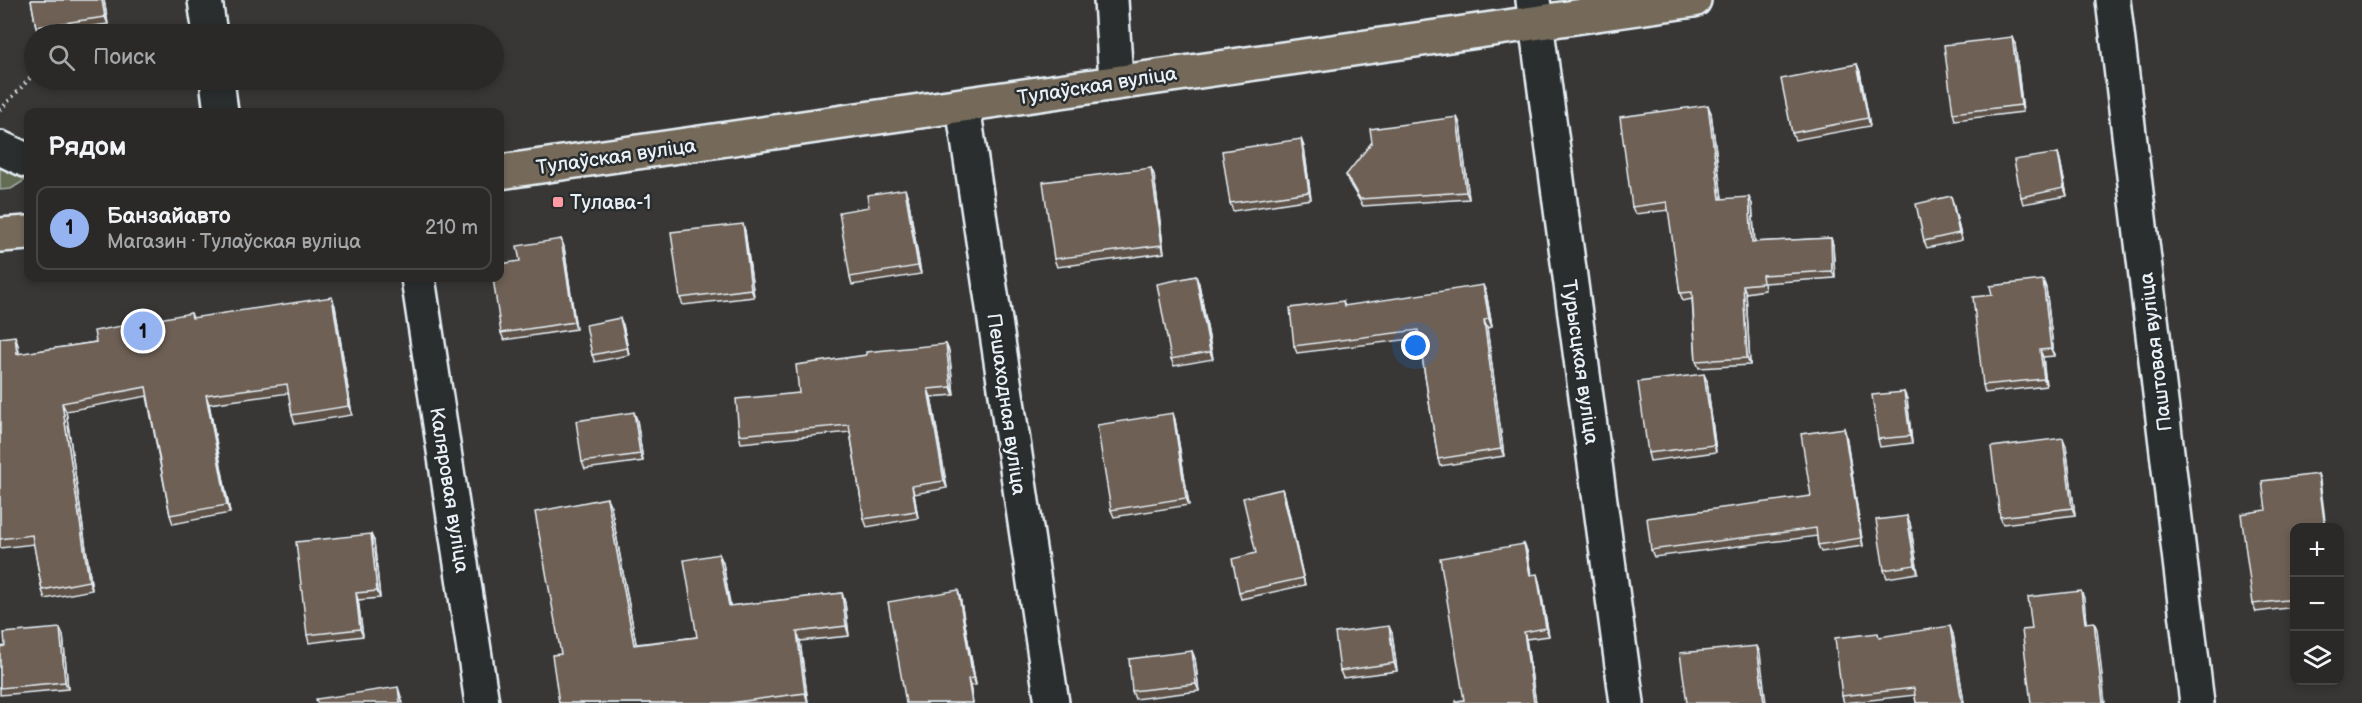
<!DOCTYPE html>
<html lang="ru">
<head>
<meta charset="utf-8">
<style>
	body { margin:0; font-family:"Balsamiq Sans",sans-serif; background:#323130; color:#f1f3f6 }
	.controls { position:absolute; right:18px; bottom:18px; display:grid; overflow:hidden; border-radius:12px; box-shadow:0 3px 9px #0003 }
	.controls button { width:54px; height:54px; display:grid; place-items:center; padding:0; border:0; border-bottom:2px solid #464545; background:#2a2928; color:#f1f3f6; font:30px sans-serif }
	.you { position:absolute; left:1416px; top:346px; width:21px; height:21px; margin:-15px; border:4px solid #fff; border-radius:50%; background:#1a73e8; box-shadow:0 0 0 9px #1a73e833 }
	.badge { display:grid; place-items:center; width:39px; height:39px; border-radius:50%; background:#95b2f1; color:#111; font-size:20px; font-weight:700 }
	.pin { position:absolute; translate:-50% -50%; border:3px solid #fff; box-shadow:0 2px 6px #0006 }
	.list { margin:0; padding:0; list-style:none }
	h2 { display:flex; justify-content:space-between; align-items:center; height:78px; margin:0; padding:0 24px; font-size:26px }
	h2 small { font-size:20px; font-weight:400; color:#a5a6a8 }
	.list li { display:grid; grid-template-columns:39px 1fr auto; gap:18px; align-items:center; box-sizing:border-box; height:84px; margin:0 12px 12px; padding:0 12px; border:2px solid #464545; border-radius:12px }
	.list b { display:block; font-size:22px; white-space:nowrap }
	.list p { margin:0; font-size:20px; white-space:nowrap; color:#a5a6a8 }
	.list em { font-size:20px; font-style:normal; color:#a5a6a8 }
	.icon { flex:none; width:33px; height:33px; fill:none; stroke:currentColor; stroke-width:2; stroke-linecap:round; stroke-linejoin:round }
	.map { position:relative; flex:none; width:2362px; height:703px; overflow:hidden }
	.search { position:absolute; background:#2a2928; box-shadow:0 3px 9px #0003; left:24px; top:24px; width:480px; height:66px; display:flex; align-items:center; gap:15px; box-sizing:border-box; padding:0 21px; border-radius:33px; color:#a5a6a8; font-size:22px }
	.panel { position:absolute; background:#2a2928; box-shadow:0 3px 9px #0003; left:24px; top:108px; width:480px; height:174px; border-radius:12px }
	.map>svg:first-child { display:block }
	.green { fill:#636d53; stroke:#a6afa6; stroke-width:1.5 }
	.lines { fill:none; stroke-linecap:round; stroke-linejoin:round }
	.minor-casing { stroke:#e8f1f8; stroke-width:38 }
	.major-casing { stroke:#e8f1f8; stroke-width:38 }
	.path { stroke:#e8f1f8; stroke-width:4; stroke-dasharray:1.5 4.5; stroke-linecap:butt }
	.minor { stroke:#2a2d2e; stroke-width:33 }
	.major { stroke:#746a5a; stroke-width:33 }
	.wall { fill:#5f5348; stroke:#e8f1f8; stroke-width:1.5 }
	.shaded-wall { fill:#4d433b; stroke:#e8f1f8; stroke-width:1.5 }
	.building { fill:#6e6054; stroke:#e8f1f8; stroke-width:1.5 }
	.poi-dot { fill:#ff9aa2; stroke:#2a2d2e; stroke-width:2 }
	.labels { text-anchor:middle; stroke-width:5; stroke-linejoin:round; paint-order:stroke }
	.street-label { font-size:20px; fill:#e8f1f8; stroke:#2a2d2e }
	.poi-label { font-size:20px; fill:#e8f1f8; stroke:#2a2d2e; text-anchor:start }
</style>
</head>
<body>
<div class="map">
<svg width="2362" height="703" viewBox="0 0 2362 703">
	<rect width="100%" height="100%" fill="#383736"/>
	<filter id="ink" filterUnits="userSpaceOnUse"><feTurbulence type="fractalNoise" baseFrequency=".0167" numOctaves="2"/><feDisplacementMap in="SourceGraphic" scale="12" xChannelSelector="R" yChannelSelector="G"/><feConvolveMatrix kernelMatrix="1 2 1 2 8 2 1 2 1" color-interpolation-filters="sRGB"/></filter>
	<g filter="url(#ink)">
		<!-- green -->
		<path class="green" d="M5,159L27,179L11,189L0,190V160Z"/>
		<g class="lines">
			<!-- minor casing -->
			<g class="minor-casing">
				<g id="minor">
					<path d="M205,0L210,34"/>
					<path d="M1111,0L1116,81"/>
					<path d="M1533,0L1627,703"/>
					<path d="M2113,0L2197,703"/>
					<path d="M217,80L221,112"/>
					<path d="M963,106L1052,703"/>
					<path d="M0,148L28,161"/>
					<path d="M418,278L482,703"/>
				</g>
			</g>
			<!-- major casing -->
			<g class="major-casing">
				<g id="major">
					<path d="M500,172C898,115 1295,54 1694,0"/>
					<path d="M0,235L28,233"/>
				</g>
			</g>
			<!-- path -->
			<path class="path" d="M0,110L34,74"/>
			<!-- minor -->
			<use href="#minor" class="minor"/>
			<!-- major -->
			<use href="#major" class="major"/>
		</g>
		<!-- wall -->
		<g class="wall">
			<path d="M31,0H104L108,24L38,34L36,27Z"/>
			<path d="M2015,44L2023,112L1955,120L1953,113Z"/>
			<path d="M1857,64L1860,72L1870,126L1795,140L1792,133Z"/>
			<path d="M1711,113L1722,199L1752,204L1755,242L1831,238L1833,245L1835,278L1764,283L1765,290L1746,293L1750,365L1699,368L1696,361L1692,299L1683,301L1680,293L1669,210L1635,214L1632,207Z"/>
			<path d="M1457,117L1460,124L1469,199L1363,206L1349,183L1346,175Z"/>
			<path d="M1301,139L1304,147L1311,199L1233,211L1230,203Z"/>
			<path d="M2058,153L2060,160L2067,196L2023,204L2021,197Z"/>
			<path d="M1151,168L1154,175L1164,253L1057,267L1054,259Z"/>
			<path d="M908,197L921,274L852,285L850,277L869,207Z"/>
			<path d="M1953,203L1962,240L1927,248L1924,241Z"/>
			<path d="M745,231L754,297L683,305L680,298Z"/>
			<path d="M561,239L564,247L576,329L504,340L501,333L520,261Z"/>
			<path d="M2043,280L2046,288L2054,356L2043,357L2046,386L1985,393L1983,385L1992,295Z"/>
			<path d="M1199,284L1213,359L1174,366L1171,359Z"/>
			<path d="M1486,292L1492,327L1487,328L1504,456L1440,466L1438,459L1419,338L1297,353L1294,346L1343,301L1345,306Z"/>
			<path d="M335,306L352,415L295,424L292,415L289,393L209,404L230,513L173,524L170,515L147,396L66,411L92,590L45,599L42,590L34,544L0,548V338L18,345L19,354L96,342L191,313L193,318Z"/>
			<path d="M623,325L629,355L595,362L592,355Z"/>
			<path d="M946,344L949,351L954,395L931,397L947,488L914,494L918,518L867,527L864,519L850,432L741,443L739,435L799,393Z"/>
			<path d="M1707,381L1716,452L1650,461L1648,453Z"/>
			<path d="M1904,392L1907,399L1912,443L1880,447L1878,439Z"/>
			<path d="M637,420L643,461L585,469L582,462Z"/>
			<path d="M1175,420L1189,505L1114,517L1111,510Z"/>
			<path d="M1844,428L1846,435L1863,546L1821,552L1818,545L1817,536L1654,557L1651,550L1811,496Z"/>
			<path d="M2066,446L2075,515L2003,524L2000,517Z"/>
			<path d="M2318,474L2320,481L2295,528V607L2256,612L2253,604L2266,510Z"/>
			<path d="M1285,496L1305,585L1241,599L1239,592L1256,553Z"/>
			<path d="M611,507L636,644L697,637L719,554L723,563L730,606L842,593L845,603L849,636L800,641L808,703H559L561,654Z"/>
			<path d="M1907,516L1910,523L1918,573L1887,578L1884,570Z"/>
			<path d="M374,541L380,598L358,600L363,636L309,643L307,635Z"/>
			<path d="M1524,544L1527,551L1531,575L1539,581L1549,636L1526,639L1536,703H1456L1464,700Z"/>
			<path d="M960,597L976,685L970,686L973,703H906Z"/>
			<path d="M1392,633L1397,671L1343,678L1340,671Z"/>
			<path d="M1953,634L1964,703H1916L1915,695L1844,703L1842,696L1880,637Z"/>
			<path d="M63,635L68,689L0,695V647Z"/>
			<path d="M1192,651L1195,659L1199,691L1135,699L1132,691Z"/>
		</g>
		<!-- shaded-wall -->
		<g class="shaded-wall">
			<path d="M102,0H104L108,24L105,17Z"/>
			<path d="M2012,37L2015,44L2023,112L2021,105Z"/>
			<path d="M1857,64L1860,72L1870,126L1868,118Z"/>
			<path d="M1708,105L1711,113L1723,206L1720,199Z"/>
			<path d="M1457,117L1460,124L1469,199L1466,192Z"/>
			<path d="M1301,139L1304,147L1311,199L1309,192Z"/>
			<path d="M2058,153L2060,160L2067,196L2064,188Z"/>
			<path d="M1151,168L1154,175L1164,253L1162,245Z"/>
			<path d="M905,189L908,197L921,274L918,266Z"/>
			<path d="M1951,196L1953,203L1962,240L1959,233Z"/>
			<path d="M1749,197L1752,204L1755,250L1752,242Z"/>
			<path d="M743,224L745,231L754,297L751,289Z"/>
			<path d="M1831,238L1833,245L1835,278L1832,271Z"/>
			<path d="M561,239L564,247L576,329L574,322Z"/>
			<path d="M1196,276L1199,284L1213,359L1210,352Z"/>
			<path d="M2043,280L2046,288L2054,356L2051,349Z"/>
			<path d="M1483,285L1486,292L1492,327L1489,319Z"/>
			<path d="M1743,285L1746,293L1750,365L1747,358Z"/>
			<path d="M332,297L335,306L352,415L349,406Z"/>
			<path d="M620,318L623,325L629,355L627,348Z"/>
			<path d="M1484,320L1487,328L1504,456L1501,449Z"/>
			<path d="M15,336L18,345L20,363L17,354Z"/>
			<path d="M946,344L949,351L954,395L951,387Z"/>
			<path d="M2040,350L2043,357L2046,386L2044,379Z"/>
			<path d="M1704,374L1707,381L1716,452L1714,445Z"/>
			<path d="M928,389L931,397L947,488L944,481Z"/>
			<path d="M1904,392L1907,399L1912,443L1910,436Z"/>
			<path d="M206,395L209,404L230,513L227,505Z"/>
			<path d="M62,403L66,411L92,590L89,581Z"/>
			<path d="M634,412L637,420L643,461L640,454Z"/>
			<path d="M1173,413L1175,420L1189,505L1186,498Z"/>
			<path d="M1844,428L1846,435L1863,546L1861,538Z"/>
			<path d="M2063,438L2066,446L2075,515L2072,508Z"/>
			<path d="M2318,474L2320,481L2326,528H2325Z"/>
			<path d="M912,486L914,494L918,518L916,511Z"/>
			<path d="M1282,489L1285,496L1305,585L1303,578Z"/>
			<path d="M607,498L611,507L638,654L634,645Z"/>
			<path d="M1907,516L1910,523L1918,573L1915,565Z"/>
			<path d="M371,534L374,541L380,598L377,591Z"/>
			<path d="M1524,544L1527,551L1532,582L1530,575Z"/>
			<path d="M719,554L723,563L732,616L729,606Z"/>
			<path d="M1537,574L1539,581L1549,636L1546,628Z"/>
			<path d="M958,590L960,597L976,685L973,678Z"/>
			<path d="M2081,591L2084,598L2087,631L2085,623Z"/>
			<path d="M356,593L358,600L363,636L360,629Z"/>
			<path d="M842,593L845,603L849,636L846,626Z"/>
			<path d="M2094,622L2097,629L2105,703H2103Z"/>
			<path d="M1389,626L1392,633L1397,671L1394,663Z"/>
			<path d="M1950,626L1953,634L1964,703H1962Z"/>
			<path d="M60,628L63,635L68,689L65,682Z"/>
			<path d="M797,632L800,641L808,703L805,693Z"/>
			<path d="M1524,632L1526,639L1536,703H1534Z"/>
			<path d="M1757,646L1760,653L1766,703H1764Z"/>
			<path d="M1192,651L1195,659L1199,691L1196,684Z"/>
			<path d="M968,679L970,686L973,703H972Z"/>
			<path d="M398,687L402,700L403,703H400Z"/>
		</g>
		<!-- building -->
		<g class="building">
			<path d="M31,0H102L105,17L36,27Z"/>
			<path d="M2012,37L2021,105L1953,113L1944,45Z"/>
			<path d="M1857,64L1868,118L1792,133L1781,79Z"/>
			<path d="M1708,105L1720,199L1749,197L1752,242L1831,238L1832,271L1762,275L1763,283L1743,285L1747,358L1696,361L1692,292L1680,293L1667,202L1632,207L1620,117Z"/>
			<path d="M1457,117L1466,192L1360,199L1346,175L1372,142L1370,129Z"/>
			<path d="M1301,139L1309,192L1230,203L1222,151Z"/>
			<path d="M2058,153L2064,188L2021,197L2014,160Z"/>
			<path d="M1151,168L1162,245L1054,259L1043,182Z"/>
			<path d="M905,189L918,266L850,277L839,212L869,207L867,195Z"/>
			<path d="M1951,196L1959,233L1924,241L1916,204Z"/>
			<path d="M743,224L751,289L680,298L671,232Z"/>
			<path d="M561,239L574,322L501,333L493,278H500V264L520,261L517,246Z"/>
			<path d="M1196,276L1210,352L1171,359L1157,284Z"/>
			<path d="M2043,280L2051,349L2040,350L2044,379L1983,385L1973,297L1992,295L1990,286Z"/>
			<path d="M1483,285L1489,319L1484,320L1501,449L1438,459L1418,330L1294,346L1290,308L1343,301L1344,306Z"/>
			<path d="M332,297L349,406L292,415L287,384L206,395L227,505L170,515L146,387L62,403L89,581L42,590L32,535L0,539V338L15,336L17,354L96,342L94,331L191,313L192,318Z"/>
			<path d="M620,318L627,348L592,355L586,325Z"/>
			<path d="M946,344L951,387L928,389L944,481L912,486L916,511L864,519L849,425L739,435L736,399L799,393L796,365L866,355V352Z"/>
			<path d="M1704,374L1714,445L1648,453L1638,382Z"/>
			<path d="M1904,392L1910,436L1878,439L1872,395Z"/>
			<path d="M634,412L640,454L582,462L576,421Z"/>
			<path d="M1173,413L1186,498L1111,510L1097,425Z"/>
			<path d="M1844,428L1861,538L1818,545L1816,528L1651,550L1647,518L1811,496L1801,434Z"/>
			<path d="M2063,438L2072,508L2000,517L1991,447Z"/>
			<path d="M2318,474L2325,528H2295V599L2253,604L2241,514L2266,510L2262,481Z"/>
			<path d="M1282,489L1303,578L1239,592L1232,559L1256,553L1243,498Z"/>
			<path d="M607,498L634,645L697,637L684,560L719,554L729,606L842,593L846,626L797,632L805,693L729,703H559L552,655L561,654L535,512Z"/>
			<path d="M1907,516L1915,565L1884,570L1876,520Z"/>
			<path d="M371,534L377,591L356,593L360,629L307,635L296,542Z"/>
			<path d="M1524,544L1530,575L1537,574L1546,628L1524,632L1534,703H1456V701L1464,700L1440,558Z"/>
			<path d="M958,590L973,678L968,679L972,703H906L888,602Z"/>
			<path d="M2081,591L2085,623L2094,622L2103,703H2031L2022,630L2032,629L2028,597Z"/>
			<path d="M1389,626L1394,663L1340,671L1335,633Z"/>
			<path d="M1950,626L1962,703H1916L1914,688L1842,696L1835,638L1878,633L1879,637Z"/>
			<path d="M60,628L65,682L0,688V647L5,646L4,633Z"/>
			<path d="M1757,646L1764,703H1687L1680,653Z"/>
			<path d="M1192,651L1196,684L1132,691L1129,659Z"/>
			<path d="M398,687L400,703H317L316,699Z"/>
		</g>
	</g>
	<!-- markers -->
	<rect class="poi-dot" x="552" y="196" width="12" height="12" rx="3"/>
	<g class="labels">
		<!-- street labels -->
		<g class="street-label">
			<text transform="translate(1097 85) rotate(-9)" y="7">Тулаўская вуліца</text>
			<text transform="translate(616 156) rotate(-8)" y="7">Тулаўская вуліца</text>
			<text transform="translate(2155 352) rotate(-97)" y="7">Паштовая вуліца</text>
			<text transform="translate(1581 362) rotate(82)" y="7">Турысцкая вуліца</text>
			<text transform="translate(1007 404) rotate(82)" y="7">Пешаходная вуліца</text>
			<text transform="translate(450 490) rotate(81)" y="7">Каляровая вуліца</text>
		</g>
		<!-- poi labels -->
		<g class="poi-label">
			<text x="570" y="209">Тулава-1</text>
		</g>
	</g>
</svg>
<div class="controls">
<button>+</button>
<button>−</button>
<button><svg class="icon" aria-label="layers" viewBox="0 0 24 24"><path d="M12 4l9 5-9 5-9-5zM3 14l9 5 9-5"/></svg></button>
</div>
<div class="you"></div>
<div class="pin badge" style="left:143px;top:331px">1</div>
<div class="search"><svg class="icon" aria-label="search" viewBox="0 0 24 24"><circle cx="10" cy="10" r="6"/><path d="M15 15l6 6"/></svg>Поиск</div>
<section class="panel">
<h2>Рядом<small></small></h2>
<ul class="list">
<li><span class="badge">1</span><div><b>Банзайавто</b><p>Магазин · Тулаўская вуліца</p></div><em>210 m</em></li>
</ul>
</section>
</div>
</body>
</html>
